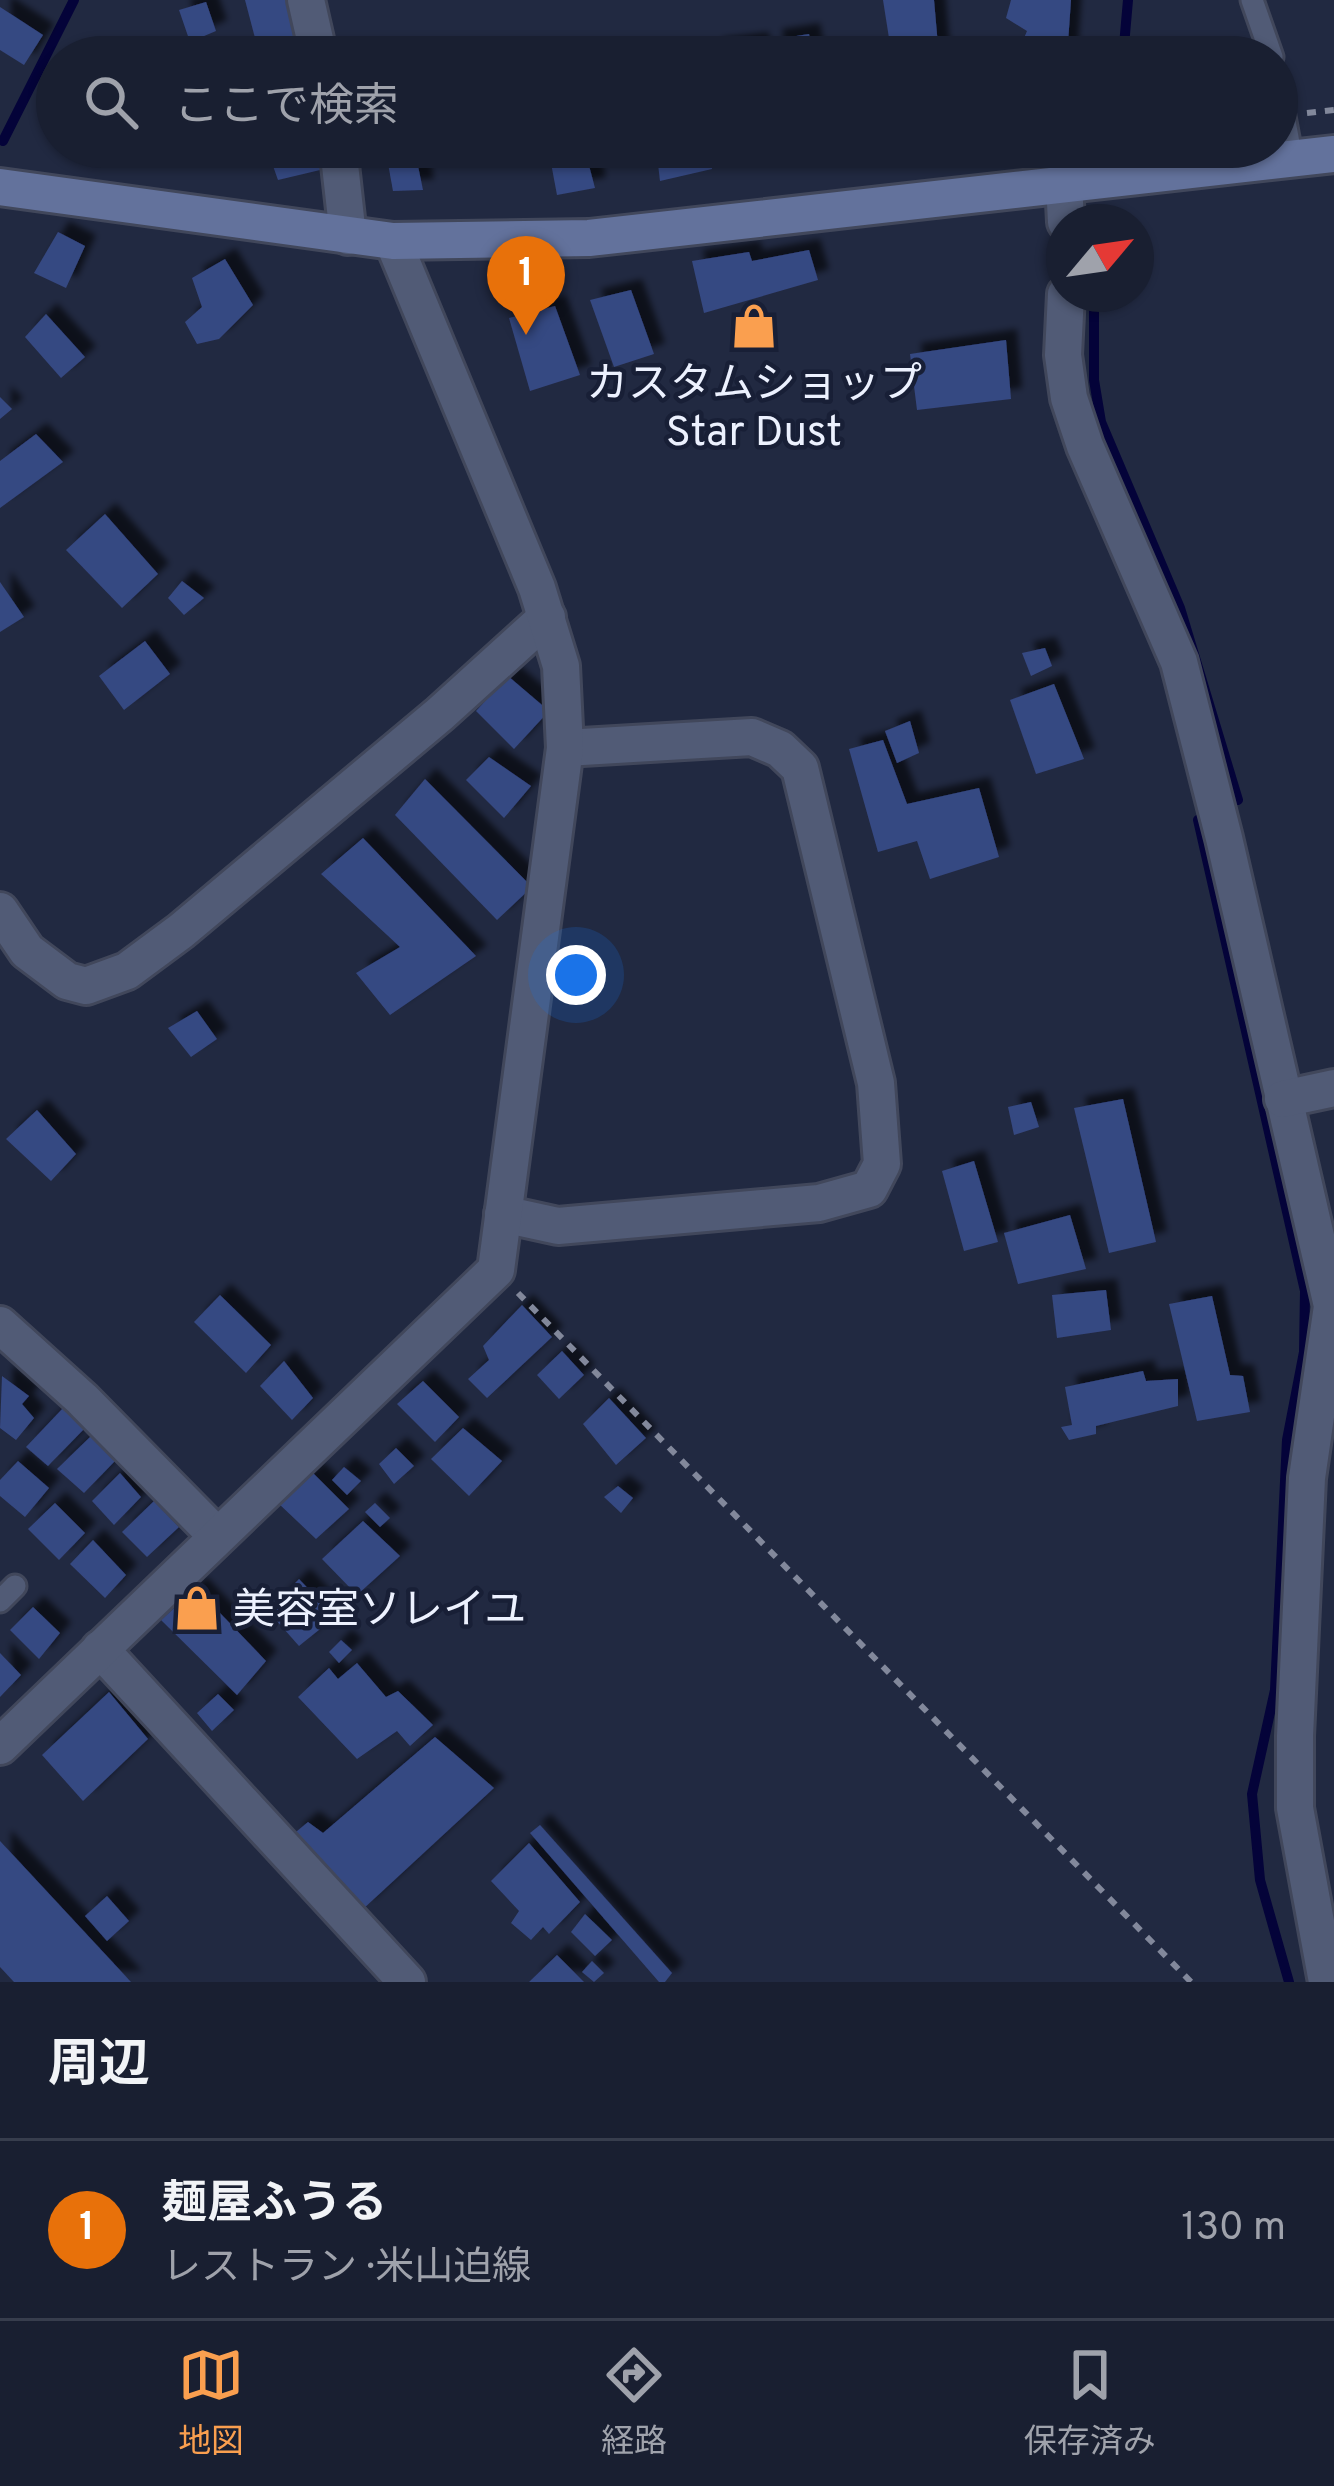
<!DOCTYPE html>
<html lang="ja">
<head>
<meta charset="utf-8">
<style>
	body { margin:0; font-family:Overpass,"Noto Sans JP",sans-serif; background:#222739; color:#f1f3f6 }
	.compass { position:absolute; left:1046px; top:204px; width:108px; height:108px; border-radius:50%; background:#191f31; box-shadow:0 3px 9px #0004; rotate:61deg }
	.you { position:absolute; left:576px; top:975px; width:42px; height:42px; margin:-30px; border:9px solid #fff; border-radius:50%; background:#1a73e8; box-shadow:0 0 0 18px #1a73e833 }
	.badge { display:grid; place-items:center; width:78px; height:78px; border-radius:50%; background:#fa9f4f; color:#fff; font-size:39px; font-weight:700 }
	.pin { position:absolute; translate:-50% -99px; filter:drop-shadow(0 3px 6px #0008) }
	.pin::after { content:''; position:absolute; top:63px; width:42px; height:36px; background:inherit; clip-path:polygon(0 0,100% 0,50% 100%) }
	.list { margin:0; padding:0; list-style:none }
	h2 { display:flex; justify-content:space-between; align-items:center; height:156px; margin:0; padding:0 48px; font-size:51px }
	h2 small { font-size:39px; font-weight:400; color:#9fa2ab }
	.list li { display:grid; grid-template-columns:78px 1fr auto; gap:36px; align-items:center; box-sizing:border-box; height:180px; padding:0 48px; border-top:3px solid #373d4d }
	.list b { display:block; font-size:45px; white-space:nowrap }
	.list p { margin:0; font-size:39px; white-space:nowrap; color:#9fa2ab }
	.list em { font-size:39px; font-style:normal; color:#9fa2ab }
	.icon { flex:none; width:66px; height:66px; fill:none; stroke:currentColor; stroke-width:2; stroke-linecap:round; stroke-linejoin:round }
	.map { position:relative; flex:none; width:1334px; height:1982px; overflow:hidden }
	.search { position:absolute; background:#191f31; box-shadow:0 3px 9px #0004; left:36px; right:36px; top:36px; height:132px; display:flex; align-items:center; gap:30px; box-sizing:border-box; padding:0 42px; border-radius:66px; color:#9fa2ab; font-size:45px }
	.sheet { height:336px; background:#191f31 }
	nav { display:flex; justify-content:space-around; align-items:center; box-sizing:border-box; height:168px; border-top:3px solid #373d4d; background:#191f31; font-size:33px; color:#9fa2ab }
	nav a { display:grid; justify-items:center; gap:6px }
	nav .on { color:#fa9f4f }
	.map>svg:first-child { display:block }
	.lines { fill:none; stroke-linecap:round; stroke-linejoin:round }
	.stream { stroke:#040339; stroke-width:10 }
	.building { fill:#364882; filter:url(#shadow) }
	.lane-casing { stroke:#41475b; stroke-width:27 }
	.street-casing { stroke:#41475b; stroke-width:42 }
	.secondary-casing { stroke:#41475b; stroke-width:42 }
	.path { stroke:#82889b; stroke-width:6; stroke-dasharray:9 9; stroke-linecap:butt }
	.lane { stroke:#515b76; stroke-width:21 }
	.street { stroke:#515b76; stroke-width:36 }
	.secondary { stroke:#63729c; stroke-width:36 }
	.labels { text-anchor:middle; stroke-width:9; stroke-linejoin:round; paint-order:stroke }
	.poi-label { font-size:42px; fill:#ecf1fe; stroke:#181f36 }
</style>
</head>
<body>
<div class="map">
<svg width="1334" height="1982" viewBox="0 0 1334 1982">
	<defs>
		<filter id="shadow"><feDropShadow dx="11" dy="-11" stdDeviation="3" flood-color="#0009"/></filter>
	</defs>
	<rect width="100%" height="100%" fill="#212941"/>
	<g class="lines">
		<!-- stream -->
		<g class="stream">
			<path d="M1123,57L1128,0"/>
			<path d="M3,141L74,0"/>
			<path d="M1094,295V380L1101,422L1180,608L1238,800"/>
			<path d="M1198,820L1305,1291L1304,1352L1287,1440L1275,1690L1252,1794L1260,1880L1289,1982"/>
		</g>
	</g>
	<!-- building -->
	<g class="building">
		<path d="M245,0H293L309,57H260Z"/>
		<path d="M883,0H934L939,57H892Z"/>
		<path d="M1011,0H1071L1067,57H1016L1027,31L1006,18Z"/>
		<path d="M206,2L216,31L190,42L179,10Z"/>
		<path d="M0,7L43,35L24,65L0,50Z"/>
		<path d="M809,34L813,57H774L771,40Z"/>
		<path d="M758,43L759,57H713L712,49Z"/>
		<path d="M241,147H332L337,166L278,180L268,152L245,158Z"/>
		<path d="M385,147H414L423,190L393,191Z"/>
		<path d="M548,147H584L595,188L557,195Z"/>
		<path d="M656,147H709L712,169L660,181Z"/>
		<path d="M58,232L85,246L66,288L34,273Z"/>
		<path d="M809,250L818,280L704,313L692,261L749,252L752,261Z"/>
		<path d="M225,259L253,305L219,339L197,344L185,322L202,307L192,278Z"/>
		<path d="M631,290L654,354L614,367L590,300Z"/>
		<path d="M555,306L580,375L530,391L509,318Z"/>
		<path d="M46,314L85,357L61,378L25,337Z"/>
		<path d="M1006,340L1011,399L917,410L910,354Z"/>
		<path d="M0,397L12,409L0,419Z"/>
		<path d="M36,434L63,462L0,508V461Z"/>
		<path d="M105,514L158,574L122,608L66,550Z"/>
		<path d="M182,581L204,598L184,615L168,598Z"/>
		<path d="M0,582L24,617L0,632Z"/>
		<path d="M145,641L170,674L124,710L99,676Z"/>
		<path d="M1045,648L1052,666L1031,676L1022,653Z"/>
		<path d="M508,676L549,711L514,749L476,711Z"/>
		<path d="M1054,684L1084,759L1036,774L1010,700Z"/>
		<path d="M910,721L919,753L897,763L885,731Z"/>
		<path d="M883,740L907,804L979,788L999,857L930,879L917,841L878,852L849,749Z"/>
		<path d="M489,757L531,786L504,818L466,780Z"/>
		<path d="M425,779L532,887L497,920L395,815Z"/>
		<path d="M363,838L476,956L390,1015L356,973L400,947L321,874Z"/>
		<path d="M197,1011L217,1039L191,1057L168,1028Z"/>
		<path d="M1123,1099L1156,1242L1109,1253L1074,1108Z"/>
		<path d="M1031,1102L1039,1127L1014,1135L1008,1107Z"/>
		<path d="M37,1110L76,1154L51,1181L6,1139Z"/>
		<path d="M974,1161L998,1242L964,1251L942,1171Z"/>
		<path d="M1070,1215L1086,1269L1018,1284L1004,1233Z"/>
		<path d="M1106,1290L1111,1330L1057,1338L1052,1295Z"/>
		<path d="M220,1295L271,1345L246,1373L194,1322Z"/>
		<path d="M1212,1296L1230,1375L1243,1376L1250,1412L1197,1421L1169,1304Z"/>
		<path d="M522,1305L552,1337L487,1398L468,1379L489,1360L483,1346Z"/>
		<path d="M562,1351L584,1375L559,1399L537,1375Z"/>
		<path d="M284,1361L313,1398L292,1420L260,1386Z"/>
		<path d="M1143,1371L1146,1381L1178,1379V1406L1096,1426V1434L1069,1440L1061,1427L1072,1425L1065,1387Z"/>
		<path d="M2,1376L29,1396L22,1404L34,1418L16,1440L0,1428Z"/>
		<path d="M423,1381L459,1417L435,1442L397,1404Z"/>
		<path d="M609,1398L646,1438L616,1465L583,1424Z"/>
		<path d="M64,1407L86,1427L48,1466L26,1447Z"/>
		<path d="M463,1428L502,1461L469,1496L431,1459Z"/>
		<path d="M91,1436L115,1461L84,1493L57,1469Z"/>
		<path d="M396,1448L414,1466L394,1484L379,1464Z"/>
		<path d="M18,1461L49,1488L25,1517L0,1496V1480Z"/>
		<path d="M344,1467L361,1481L347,1495L332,1480Z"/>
		<path d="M120,1473L141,1497L114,1525L92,1501Z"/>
		<path d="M313,1473L349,1509L316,1539L278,1503Z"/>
		<path d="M618,1486L633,1498L621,1513L604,1497Z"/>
		<path d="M154,1501L179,1527L147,1557L122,1532Z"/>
		<path d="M55,1503L85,1533L59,1560L28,1529Z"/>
		<path d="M375,1503L390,1518L380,1527L365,1512Z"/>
		<path d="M363,1521L400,1556L357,1595L322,1559Z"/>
		<path d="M93,1540L126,1575L105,1598L70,1564Z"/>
		<path d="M299,1579L335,1617L299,1646L268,1611Z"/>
		<path d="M196,1588L266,1661L237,1695L161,1620Z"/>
		<path d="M33,1607L60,1633L39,1659L10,1630Z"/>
		<path d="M341,1640L352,1650L339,1663L329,1652Z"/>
		<path d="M0,1653L21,1675L0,1697Z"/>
		<path d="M357,1663L386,1697L398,1691L433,1725L410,1746L397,1731L357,1759L298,1697L329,1668L338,1679Z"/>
		<path d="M109,1692L148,1739L83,1801L42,1755Z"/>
		<path d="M218,1694L234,1710L212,1731L197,1713Z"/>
		<path d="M435,1737L494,1788L362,1910L291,1836L308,1822L323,1833Z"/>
		<path d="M540,1825L672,1973L665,1982H659L530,1833Z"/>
		<path d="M0,1841L131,1982H14L0,1967Z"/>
		<path d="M529,1843L580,1902L549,1934L543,1927L531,1940L511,1923L519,1911L491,1881Z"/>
		<path d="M107,1896L129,1921L107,1941L85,1916Z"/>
		<path d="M585,1914L612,1940L595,1956L571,1932Z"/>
		<path d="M557,1955L584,1982H529Z"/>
		<path d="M592,1961L604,1973L594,1982L582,1972Z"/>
	</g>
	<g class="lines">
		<!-- lane casing -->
		<g class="lane-casing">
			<g id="lane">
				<path d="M1252,0L1272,57"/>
				<path d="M1277,79L1292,159"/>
				<path d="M0,1601L15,1586"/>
			</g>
		</g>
		<!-- street casing -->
		<g class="street-casing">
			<g id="street">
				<path d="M306,0L319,57"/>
				<path d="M338,147L348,236"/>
				<path d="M1064,183L1066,222"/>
				<path d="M1066,294L1063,355L1069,398L1085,446L1179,662L1224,838L1332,1306L1307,1478L1295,1736V1808L1327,1982"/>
				<path d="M0,911L27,951L67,981L86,986L127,971L181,931L440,714L547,617"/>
				<path d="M1283,1099L1334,1088"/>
				<path d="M503,1214L558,1226L819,1203L869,1189L882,1164L876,1083L800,768L780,749L752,737L565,748"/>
				<path d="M0,1325L82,1399L217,1536"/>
				<path d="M100,1649L407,1982"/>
				<path d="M0,1746L496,1270L565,748L561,666L537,588L393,241"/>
			</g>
		</g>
		<!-- secondary casing -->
		<g class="secondary-casing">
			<path id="secondary" d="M0,187L393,241L589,238L1334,154"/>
		</g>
		<!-- path -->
		<g class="path">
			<path d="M1307,113L1334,110"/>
			<path d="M518,1293L1191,1982"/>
		</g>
		<!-- lane -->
		<use href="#lane" class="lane"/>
		<!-- street -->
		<use href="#street" class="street"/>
		<!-- secondary -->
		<use href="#secondary" class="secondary"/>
	</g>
	<!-- icons -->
	<defs>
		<g id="shop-bare" transform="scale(3.6)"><path d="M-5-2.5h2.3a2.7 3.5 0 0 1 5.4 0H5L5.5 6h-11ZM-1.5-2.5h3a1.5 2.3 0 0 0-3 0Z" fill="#fa9f4f" stroke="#181f36" stroke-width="2.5" paint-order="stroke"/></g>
	</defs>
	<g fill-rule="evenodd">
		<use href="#shop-bare" x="754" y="326"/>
		<use href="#shop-bare" x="197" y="1608"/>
	</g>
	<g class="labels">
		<!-- poi labels -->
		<g class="poi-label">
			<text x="754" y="397">カスタムショップ<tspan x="754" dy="48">Star Dust</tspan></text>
			<text x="233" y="1623" text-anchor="start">美容室ソレイユ</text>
		</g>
	</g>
</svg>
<svg class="compass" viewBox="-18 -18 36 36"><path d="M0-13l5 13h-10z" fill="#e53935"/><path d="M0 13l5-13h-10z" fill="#9fa2ab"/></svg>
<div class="you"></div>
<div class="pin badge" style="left:526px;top:335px;background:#e8710a">1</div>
<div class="search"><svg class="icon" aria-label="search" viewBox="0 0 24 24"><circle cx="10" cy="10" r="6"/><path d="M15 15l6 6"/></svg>ここで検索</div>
</div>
<section class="sheet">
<h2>周辺<small></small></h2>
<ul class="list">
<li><span class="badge" style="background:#e8710a">1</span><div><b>麺屋ふうる</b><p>レストラン · 米山迫線</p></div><em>130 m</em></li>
</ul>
</section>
<nav>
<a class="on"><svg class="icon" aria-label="map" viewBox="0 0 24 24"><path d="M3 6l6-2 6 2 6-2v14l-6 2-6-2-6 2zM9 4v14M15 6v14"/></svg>地図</a>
<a><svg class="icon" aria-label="directions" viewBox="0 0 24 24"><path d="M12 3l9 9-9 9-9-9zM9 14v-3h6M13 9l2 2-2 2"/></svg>経路</a>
<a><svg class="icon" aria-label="saved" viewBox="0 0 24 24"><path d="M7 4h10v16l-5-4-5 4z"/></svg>保存済み</a>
</nav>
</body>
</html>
